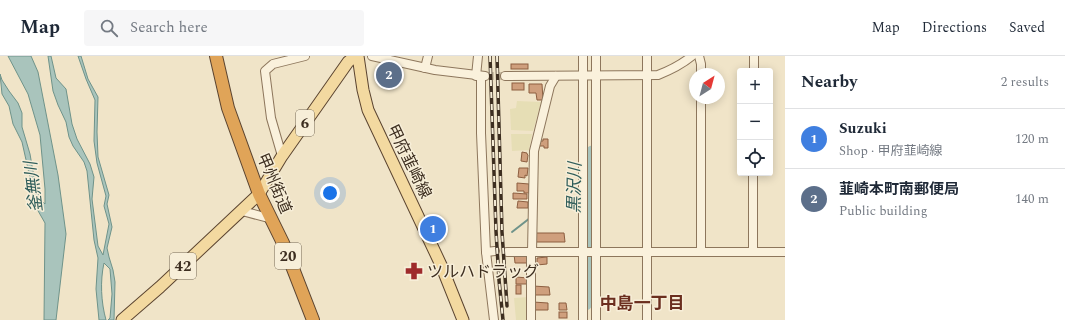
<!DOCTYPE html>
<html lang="en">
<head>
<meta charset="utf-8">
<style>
	body { margin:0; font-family:Spectral,"Noto Sans JP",serif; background:#f6f6f7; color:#1f2937 }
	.controls { position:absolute; right:12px; top:12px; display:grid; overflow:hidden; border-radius:4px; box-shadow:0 2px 10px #0003 }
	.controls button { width:36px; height:36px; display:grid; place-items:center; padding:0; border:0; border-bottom:1px solid #e0e1e3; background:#fff; color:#1f2937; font:20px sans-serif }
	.compass { position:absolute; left:689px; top:12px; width:36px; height:36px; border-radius:50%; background:#fff; box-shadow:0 2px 10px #0003; rotate:36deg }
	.you { position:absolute; left:330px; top:137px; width:14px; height:14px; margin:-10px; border:3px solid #fff; border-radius:50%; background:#1a73e8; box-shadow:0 0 0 6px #1a73e833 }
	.badge { display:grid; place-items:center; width:26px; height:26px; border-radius:50%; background:#9e2a2b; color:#fff; font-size:13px; font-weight:700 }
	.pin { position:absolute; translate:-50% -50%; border:2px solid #fff; box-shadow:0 1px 4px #0006 }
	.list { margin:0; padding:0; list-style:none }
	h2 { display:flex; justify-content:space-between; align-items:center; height:52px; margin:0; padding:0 16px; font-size:17px }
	h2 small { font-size:13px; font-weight:400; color:#747a83 }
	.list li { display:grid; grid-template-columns:26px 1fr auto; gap:12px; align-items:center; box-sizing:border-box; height:60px; padding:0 16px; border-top:1px solid #e0e1e3 }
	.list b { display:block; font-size:15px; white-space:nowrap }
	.list p { margin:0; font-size:13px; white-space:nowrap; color:#747a83 }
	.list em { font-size:13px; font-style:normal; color:#747a83 }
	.icon { flex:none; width:22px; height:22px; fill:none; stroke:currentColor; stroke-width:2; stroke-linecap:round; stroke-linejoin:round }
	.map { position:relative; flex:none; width:785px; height:264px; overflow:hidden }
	header { display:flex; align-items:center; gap:24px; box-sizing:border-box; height:56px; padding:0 20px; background:#fff; border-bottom:1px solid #e0e1e3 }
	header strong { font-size:19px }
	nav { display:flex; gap:22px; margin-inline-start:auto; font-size:14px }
	.search { width:280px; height:36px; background:#f6f6f7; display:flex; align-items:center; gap:10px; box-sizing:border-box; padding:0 14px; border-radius:4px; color:#747a83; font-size:15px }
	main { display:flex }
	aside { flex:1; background:#fff }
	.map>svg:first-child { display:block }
	.farmland { fill:#e6deb5 }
	.water { fill:#a9c4bc; stroke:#6f938a }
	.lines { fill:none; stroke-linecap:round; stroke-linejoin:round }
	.stream { stroke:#6f938a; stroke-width:2 }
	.river { stroke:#a9c4bc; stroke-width:11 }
	.building { fill:#cf9f7d; stroke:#8d5f41 }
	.minor-tunnel { stroke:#ccc0a6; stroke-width:8; stroke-dasharray:8 4; stroke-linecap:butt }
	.minor-casing { stroke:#8d765c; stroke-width:10 }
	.major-casing { stroke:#5b4430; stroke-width:13 }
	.highway-casing { stroke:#5b4430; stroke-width:14 }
	.minor { stroke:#faf1dc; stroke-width:8 }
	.major { stroke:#f3d9a0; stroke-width:11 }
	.highway { stroke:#e0a458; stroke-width:12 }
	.rail-casing { stroke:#3d2e20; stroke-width:3.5 }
	.rail { stroke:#f7eed8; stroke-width:2; stroke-dasharray:6; stroke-linecap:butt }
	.labels { text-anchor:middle; stroke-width:3; stroke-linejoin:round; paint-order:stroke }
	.shield { fill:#f7eed8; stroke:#756857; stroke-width:1 }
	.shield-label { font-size:15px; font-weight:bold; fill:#3d2e20 }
	.street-label { font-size:16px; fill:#3d2e20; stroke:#f7eed8 }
	.poi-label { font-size:16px; fill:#3d2e20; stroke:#f7eed8; text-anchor:start }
	.water-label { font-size:17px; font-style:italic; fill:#2f5d5a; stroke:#f7eed8 }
	.neighbourhood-label { font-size:17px; font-weight:bold; fill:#6b2e1e; stroke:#f7eed8 }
</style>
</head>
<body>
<header>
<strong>Map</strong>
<div class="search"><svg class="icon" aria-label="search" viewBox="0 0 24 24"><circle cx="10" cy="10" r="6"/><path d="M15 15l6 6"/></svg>Search here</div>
<nav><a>Map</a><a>Directions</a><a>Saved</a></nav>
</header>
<main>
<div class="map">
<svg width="785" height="264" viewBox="0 0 785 264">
	<rect width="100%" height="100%" fill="#f0e4c8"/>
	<!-- farmland -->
	<g class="farmland">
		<path d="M517,45L541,46L533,75L511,74L510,53L516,52Z"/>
		<path d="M511,78H532L529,94L512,95Z"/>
		<path d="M529,241L528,264H516L514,242Z"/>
	</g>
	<!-- water -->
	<g class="water">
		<path d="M8,0H31L38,16L58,119L66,178L56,264H44L45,167L37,153L22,86L13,68L9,50L2,38L0,18L2,24L9,35L18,47L22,57V71L30,98L34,121L40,143L45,148V133L40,79L28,38Z"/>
		<path d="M48,0H51L56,22L66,33L72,68L77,83L90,108L94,121L92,143L98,190L103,199L109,168L104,150L106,140L97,107L94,85L95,44L86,23L78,0H81L88,23L98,41L97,76L98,101L109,139L107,148L112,171L107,192L109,201L113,214L115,226L114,264H108L110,262L112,238L110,213L104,207C100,225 101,246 106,264H99L96,233L98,202L94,184L87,115L84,106L73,90L69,81L66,66L58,49L53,35Z"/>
	</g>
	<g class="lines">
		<!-- stream -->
		<path class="stream" d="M512,176L530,162"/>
		<!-- river -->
		<path class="river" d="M586,249L591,211L592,95"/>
	</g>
	<!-- building -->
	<g class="building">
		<rect x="511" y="8" width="17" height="5"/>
		<rect x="512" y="27" width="12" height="7"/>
		<path d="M529,28H542L543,44H537L536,37H529Z"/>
		<path d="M543,83H548V92H544V90H538V85H543Z"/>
		<path d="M522,96L527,97V98L528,99L527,106L521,105Z"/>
		<path d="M519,112H528L527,120L525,119V122L518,121Z"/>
		<path d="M517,127L529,128V137H524V135H517Z"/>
		<path d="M513,137L527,138V143H513Z"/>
		<path d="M518,145L528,146V152H517Z"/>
		<path d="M535,177H564L565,186H535Z"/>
		<path d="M514,198H528L529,207H515Z"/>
		<path d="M547,201V208L537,209V202Z"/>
		<path d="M516,221L528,222V228H516Z"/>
		<rect x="516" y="229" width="5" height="9"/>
		<path d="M533,230L549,231L550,239H534Z"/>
		<path d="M533,246L548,247V254H533Z"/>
		<path d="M559,247H566L567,254H559Z"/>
		<rect x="559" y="256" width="8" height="6"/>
	</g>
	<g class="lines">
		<!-- minor-tunnel -->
		<path class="minor-tunnel" d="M486,20H505"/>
		<!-- minor casing -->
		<g class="minor-casing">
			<g id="minor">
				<path d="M372,0L435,14L485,20"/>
				<path d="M699,0L701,8V18"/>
				<path d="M425,12L428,0"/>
				<path d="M754,15V0"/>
				<path d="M476,20L478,0"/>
				<path d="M481,20V77L486,196L494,264"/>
				<path d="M505,20L658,19C671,14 681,9 692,0"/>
				<path d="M282,100L271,62L265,15L273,8L305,0"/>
				<path d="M242,155L272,163"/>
				<path d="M753,195V117"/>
				<path d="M486,196L495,195"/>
				<path d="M507,196H785"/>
				<path d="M531,196V264"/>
				<path d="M532,196L534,95L550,30L556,20"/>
				<path d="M701,196V42"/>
				<path d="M583,264V0"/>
				<path d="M596,264V0"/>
				<path d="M647,264V0"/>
			</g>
		</g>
		<!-- major casing -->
		<g class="major-casing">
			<g id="major">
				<path d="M358,0L363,34L368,54L441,209L463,264"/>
				<path d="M122,264L160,231L259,138L282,100L348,6L355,0"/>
			</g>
		</g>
		<!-- highway casing -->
		<g class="highway-casing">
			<path id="highway" d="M216,0L228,52L259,138L283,187L313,264"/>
		</g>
		<!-- minor -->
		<use href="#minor" class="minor"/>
		<!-- major -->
		<use href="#major" class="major"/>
		<!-- highway -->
		<use href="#highway" class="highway"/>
		<!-- rail casing -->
		<g class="rail-casing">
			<g id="rail">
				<path d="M490,0L496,175L499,224L503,264"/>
				<path d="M497,0L502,176L507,250"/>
			</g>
		</g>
		<!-- rail -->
		<use href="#rail" class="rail"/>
	</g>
	<!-- icons -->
	<defs>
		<g id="pharmacy-bare" transform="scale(1.38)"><path d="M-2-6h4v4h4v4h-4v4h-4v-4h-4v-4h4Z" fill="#9e2a2b" stroke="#f7eed8" stroke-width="2.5" paint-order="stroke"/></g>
	</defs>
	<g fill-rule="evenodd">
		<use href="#pharmacy-bare" x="414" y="215"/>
	</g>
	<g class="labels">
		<!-- shield labels -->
		<g class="shield">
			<rect x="296" y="54" width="18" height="26" rx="3"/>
			<rect x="275" y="187" width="26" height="26" rx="3"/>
			<rect x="170" y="197" width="26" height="26" rx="3"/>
		</g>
		<g class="shield-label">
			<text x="305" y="72">6</text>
			<text x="288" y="205">20</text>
			<text x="183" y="215">42</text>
		</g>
		<!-- street labels -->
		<g class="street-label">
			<text transform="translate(410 105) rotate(64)" y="6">甲府韮崎線</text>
			<text transform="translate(275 127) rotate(67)" y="6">甲州街道</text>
		</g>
		<!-- poi labels -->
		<g class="poi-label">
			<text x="427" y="221">ツルハドラッグ</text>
		</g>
		<!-- water labels -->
		<g class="water-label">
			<text transform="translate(33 131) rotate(-97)" y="6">釜無川</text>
			<text transform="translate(574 132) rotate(-89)" y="6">黒沢川</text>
		</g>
		<!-- neighbourhood labels -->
		<g class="neighbourhood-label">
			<text x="642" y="253">中島一丁目</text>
		</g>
	</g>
</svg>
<div class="controls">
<button>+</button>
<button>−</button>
<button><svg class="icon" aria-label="locate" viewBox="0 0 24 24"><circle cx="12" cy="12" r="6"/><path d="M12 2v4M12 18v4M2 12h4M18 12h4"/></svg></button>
</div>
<svg class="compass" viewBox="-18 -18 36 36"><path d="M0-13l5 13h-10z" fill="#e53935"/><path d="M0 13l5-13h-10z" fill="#747a83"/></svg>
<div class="you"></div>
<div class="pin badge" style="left:433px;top:173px;background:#3f7fe0">1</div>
<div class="pin badge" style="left:389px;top:19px;background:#5c6f8a">2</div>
</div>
<aside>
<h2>Nearby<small>2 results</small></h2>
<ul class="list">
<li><span class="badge" style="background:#3f7fe0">1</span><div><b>Suzuki</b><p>Shop · 甲府韮崎線</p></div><em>120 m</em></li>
<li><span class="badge" style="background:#5c6f8a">2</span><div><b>韮崎本町南郵便局</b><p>Public building</p></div><em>140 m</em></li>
</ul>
</aside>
</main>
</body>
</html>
